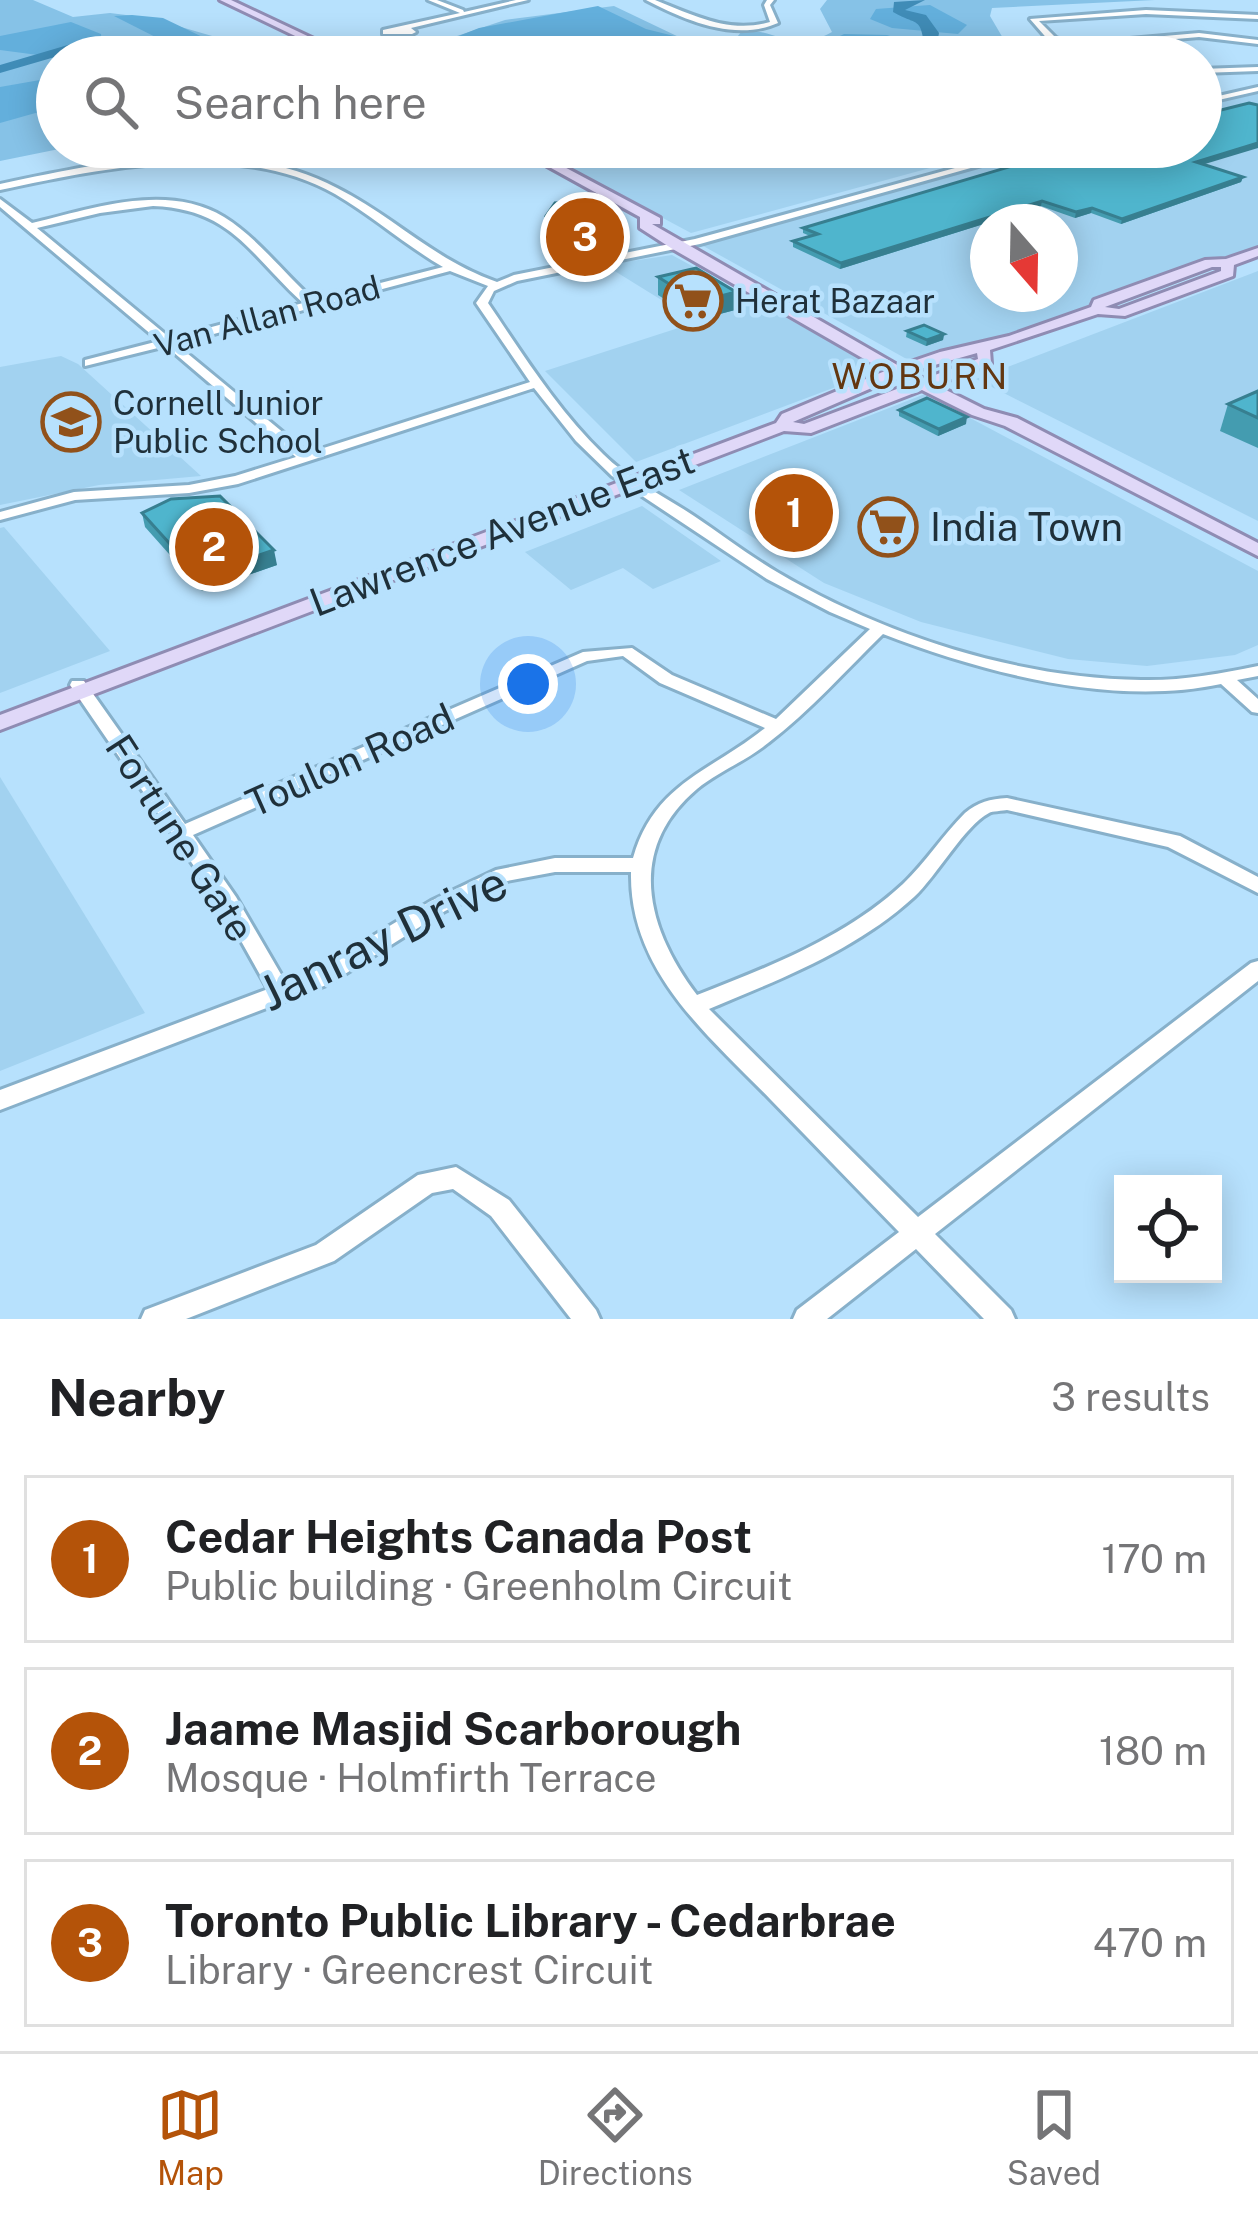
<!DOCTYPE html>
<html lang="en">
<head>
<meta charset="utf-8">
<style>
	body { margin:0; font-family:"Public Sans",sans-serif; background:#f6f6f6; color:#202124 }
	.controls { position:absolute; right:36px; bottom:36px; display:grid; overflow:hidden; border-radius:0px; box-shadow:0 6px 30px #0003 }
	.controls button { width:108px; height:108px; display:grid; place-items:center; padding:0; border:0; border-bottom:3px solid #e0e0e0; background:#fff; color:#202124; font:60px sans-serif }
	.compass { position:absolute; left:970px; top:204px; width:108px; height:108px; border-radius:50%; background:#fff; box-shadow:0 6px 30px #0003; rotate:160deg }
	.you { position:absolute; left:528px; top:684px; width:42px; height:42px; margin:-30px; border:9px solid #fff; border-radius:50%; background:#1a73e8; box-shadow:0 0 0 18px #1a73e833 }
	.badge { display:grid; place-items:center; width:78px; height:78px; border-radius:50%; background:#b45309; color:#fff; font-size:39px; font-weight:700 }
	.pin { position:absolute; translate:-50% -50%; border:6px solid #fff; box-shadow:0 3px 12px #0006 }
	.list { margin:0; padding:0; list-style:none }
	h2 { display:flex; justify-content:space-between; align-items:center; height:156px; margin:0; padding:0 48px; font-size:51px }
	h2 small { font-size:39px; font-weight:400; color:#757577 }
	.list li { display:grid; grid-template-columns:78px 1fr auto; gap:36px; align-items:center; box-sizing:border-box; height:168px; margin:0 24px 24px; padding:0 24px; border:3px solid #e0e0e0; border-radius:0px }
	.list b { display:block; font-size:45px; white-space:nowrap }
	.list p { margin:0; font-size:39px; white-space:nowrap; color:#757577 }
	.list em { font-size:39px; font-style:normal; color:#757577 }
	.icon { flex:none; width:66px; height:66px; fill:none; stroke:currentColor; stroke-width:2; stroke-linecap:round; stroke-linejoin:round }
	.map { position:relative; flex:none; width:1258px; height:1319px; overflow:hidden }
	.search { position:absolute; background:#fff; box-shadow:0 6px 30px #0003; left:36px; right:36px; top:36px; height:132px; display:flex; align-items:center; gap:30px; box-sizing:border-box; padding:0 42px; border-radius:66px; color:#757577; font-size:45px }
	.sheet { height:732px; background:#fff }
	nav { display:flex; justify-content:space-around; align-items:center; box-sizing:border-box; height:168px; border-top:3px solid #e0e0e0; background:#fff; font-size:33px; color:#757577 }
	nav a { display:grid; justify-items:center; gap:6px }
	nav .on { color:#b45309 }
	.map>svg:first-child { display:block }
	.built { fill:#a2d2f0; fill-rule:evenodd }
	.green { fill:#86c2e7 }
	.forest { fill:#63afdc }
	.lines { fill:none; stroke-linecap:round; stroke-linejoin:round }
	.river { fill:#408cb7; fill-rule:evenodd }
	.minor-casing { stroke:#87b0ca; stroke-width:6 }
	.major-casing { stroke:#8f8cb3; stroke-width:6 }
	.minor { fill:#fff; fill-rule:evenodd }
	.major { fill:#e0d8f8; fill-rule:evenodd }
	.wall { fill:#449cb0 }
	.shaded-wall { fill:#377f90 }
	.building { fill:#4fb5cd; stroke:#377f90; stroke-width:3 }
	.labels { text-anchor:middle; stroke-width:9; stroke-linejoin:round; paint-order:stroke }
	.far-poi-label { font-size:33px; fill:#1f303a; stroke:#b7e1fd; text-anchor:start }
	.far-street-label { font-size:33px; fill:#1f303a; stroke:#b7e1fd }
	.far-neighbourhood-label { font-size:36px; letter-spacing:3px; fill:#633711; stroke:#b7e1fd }
	.poi-label { font-size:39px; fill:#1f303a; stroke:#b7e1fd; text-anchor:start }
	.street-label { font-size:39px; fill:#1f303a; stroke:#b7e1fd }
	.near-street-label { font-size:48px; fill:#1f303a; stroke:#b7e1fd }
</style>
</head>
<body>
<div class="map">
<svg width="1258" height="1319" viewBox="0 0 1258 1319">
	<rect width="100%" height="100%" fill="#b7e1fd"/>
	<!-- built -->
	<g class="built">
		<path d="M1258,89V252L1210,263L1097,310L921,367L696,242L1042,147H1201V102ZM988,222H1060V294H988Z"/>
		<path d="M530,147H1007L691,233Z"/>
		<path d="M672,255L881,370L636,462L545,371L697,322L605,265Z"/>
		<path d="M1258,271V521L976,379Z"/>
		<path d="M61,356L78,364L201,476L99,485L0,505V367Z"/>
		<path d="M925,394L1258,571V645L1235,655L1147,666L1068,659L921,622L824,583L679,490Z"/>
		<path d="M642,506L721,561L653,589L623,568L571,590L525,552Z"/>
		<path d="M4,527L110,651L0,693V528Z"/>
		<path d="M0,777L145,1013L0,1071Z"/>
	</g>
	<!-- green -->
	<g class="green">
		<path d="M0,0H33L73,17L110,13L150,18L250,47L294,38L334,57H57V147H69L0,161Z"/>
		<path d="M827,0H1155L992,8L990,16L1014,57H359L347,51L406,53L505,20L614,6L681,38L733,42L742,31C779,28 790,56 832,32L820,9Z"/>
	</g>
	<!-- forest -->
	<g class="forest">
		<path d="M930,5L967,25L958,34L892,28L870,19L876,9Z"/>
		<path d="M598,6L646,29L710,45L687,47L645,36L640,39L649,48L639,57H544L575,50L556,44L512,57H367L356,52L426,49L479,28Z"/>
		<path d="M132,15L163,18L215,43L267,41L323,57L187,53L114,16Z"/>
		<path d="M71,22L101,34L102,46L38,55L0,50V36Z"/>
		<path d="M844,34L887,35L909,42L892,57H826L739,45L824,44Z"/>
		<path d="M57,77V96L39,112L0,123V87Z"/>
	</g>
	<g class="lines">
		<!-- river -->
		<g class="river">
			<path d="M925,0L905,10L926,15L939,33L937,44L959,57H941L925,49C920,15 919,27 893,12L894,2Z"/>
			<path d="M95,37L155,44L159,57L96,45L0,73V65Z"/>
			<path d="M759,45L808,53L815,57L759,53L709,57Z"/>
		</g>
		<!-- minor casing -->
		<g class="minor-casing">
			<g id="minor">
				<path d="M428,0H437L463,10L464,12L516,0H528L411,28L416,32L412,34H383V30L460,13Z"/>
				<path d="M646,0H655C693,15 729,34 770,22L764,5L767,0H774L770,5L778,23C734,42 685,20 646,0Z"/>
				<path d="M1146,10L1258,15V19L1146,14L1039,21L1056,38L1072,44L1199,33L1258,40V44L1199,37L1071,48L1050,42L1030,19Z"/>
				<path d="M1258,67V71L1201,73V69Z"/>
				<path d="M1258,87V91L1201,104V100Z"/>
				<path d="M413,147C423,147 432,152 442,151C456,150 469,147 483,147L436,158Z"/>
				<path d="M1032,147H1046L700,244L517,281L494,291L488,303C524,356 557,409 603,454C629,480 663,495 694,516C721,534 748,555 777,572C884,635 1015,678 1141,680C1181,681 1219,674 1258,666V676L1237,680L1258,699V713L1252,712L1221,684C1113,707 984,673 883,634C845,671 810,711 768,743C746,761 719,771 697,789C625,850 647,929 697,995C769,967 846,937 903,884C926,862 943,835 965,813C978,802 990,799 1007,798L1180,836L1258,877V893L1168,847L1007,810C1003,811 992,811 989,813C965,825 936,877 914,897C856,950 781,979 709,1009L918,1217L1251,963L1258,961V981L935,1234L1011,1310L1015,1319H984L916,1249L827,1319H793L797,1310L899,1232C856,1188 814,1144 771,1100C708,1035 629,971 631,872H555L507,881L445,911L329,984L0,1110V1090L268,989L222,907L70,685L72,681H84L185,824L583,652L632,648L672,675L776,719L870,629L830,612L767,579L612,476L576,441L534,388L238,484L189,493L75,500L0,520V512L74,492L189,485L235,476L296,457L166,346L85,366V360L159,341L0,207V199L32,223C92,209 166,182 224,217C258,238 284,274 314,300L443,267C405,245 373,216 335,194C239,139 103,168 0,190V184C108,161 234,134 337,188C395,217 432,259 497,282L514,275L695,239ZM153,206C232,209 250,255 303,303L170,338L37,228L100,213ZM450,271L488,286L476,303L530,382L308,453L176,344ZM623,656L660,683L765,728C712,771 654,783 633,858H555L496,870L431,901L313,972L286,983L236,897L193,835L587,661Z"/>
				<path d="M456,1167L509,1200L596,1310L600,1319H571L491,1216L453,1189L432,1193L334,1261L186,1319H141L145,1310L316,1245L418,1175Z"/>
			</g>
		</g>
		<!-- major casing -->
		<g class="major-casing">
			<g id="major">
				<path d="M220,0H231L352,57H339Z"/>
				<path d="M513,147H527L660,218V224H652L899,366L940,352L1009,336L1091,307L1094,300L1205,260L1226,259L1258,248V256L1234,265L1233,276L1125,316L1098,314L990,350L991,364L936,385L984,409L1017,418L1258,543V556L1005,426L972,415L922,390L811,433L784,431L0,730V715L776,423L782,414L885,371L671,248L640,228V217ZM1212,267H1221V271L1119,309L1105,307ZM977,353L978,359L924,379L910,372ZM897,377L910,384L804,424L793,422Z"/>
			</g>
		</g>
		<!-- minor -->
		<use href="#minor" class="minor"/>
		<!-- major -->
		<use href="#major" class="major"/>
	</g>
	<!-- wall -->
	<g class="wall">
		<path d="M1204,165L1243,177L1241,182L1121,224L1091,213L1075,218L1041,206L840,269L793,247V241L810,236L803,233V228Z"/>
		<path d="M546,216L621,240L573,250L547,233Z"/>
		<path d="M658,277L736,292L735,310L697,320L658,295Z"/>
		<path d="M907,331L944,334L943,340L926,346L906,337Z"/>
		<path d="M1258,391V448L1220,431L1228,404Z"/>
		<path d="M899,410L966,424L938,436L899,416Z"/>
		<path d="M142,513L277,565L202,591L145,527Z"/>
	</g>
	<!-- shaded-wall -->
	<g class="shaded-wall">
		<path d="M1258,143V148L1195,167L1196,162Z"/>
		<path d="M1243,177L1241,182L1121,224L1122,219Z"/>
		<path d="M1042,201L1041,206L840,269L841,263Z"/>
		<path d="M1092,208L1091,213L1075,218L1076,212Z"/>
		<path d="M621,223V240L573,250V233Z"/>
		<path d="M736,292L735,310L697,320L698,302Z"/>
		<path d="M944,334L943,340L926,346L927,340Z"/>
		<path d="M967,417L966,424L938,436L939,429Z"/>
		<path d="M274,550L277,565L202,591L199,576Z"/>
	</g>
	<!-- building -->
	<g class="building">
		<path d="M1249,103L1258,105V143L1196,162L1243,177L1122,219L1092,208L1076,212L1042,201L841,263L793,241L818,234L803,228L1076,147H1201V115Z"/>
		<path d="M584,201L621,223L573,233L546,216L555,203Z"/>
		<path d="M696,268L736,292L698,302L658,277Z"/>
		<path d="M924,325L944,334L927,340L907,331Z"/>
		<path d="M1258,391V418L1228,404Z"/>
		<path d="M927,398L967,417L939,429L899,410Z"/>
		<path d="M220,496L274,550L199,576L142,513L171,499Z"/>
	</g>
	<!-- icons -->
	<defs>
		<g id="supermarket-ring" transform="scale(3)"><circle r="9.5" fill="#b7e1fd" stroke="#91511a" stroke-width="1.5"/><path d="M-6-5.5h2.5l.6 2H6L4.5 2H-2.5L-4.4-4H-6ZM-1.5 3.2a1.3 1.3 0 1 0 .1 0ZM3 3.2a1.3 1.3 0 1 0 .1 0Z" fill="#91511a"/></g>
		<g id="school-ring" transform="scale(3)"><circle r="9.5" fill="#b7e1fd" stroke="#91511a" stroke-width="1.5"/><path d="M0-5L7-2L0 1L-7-2ZM-4 1L0 2.5L4 1V4Q0 6-4 4Z" fill="#91511a"/></g>
	</defs>
	<g fill-rule="evenodd">
		<use href="#supermarket-ring" x="693" y="301"/>
		<use href="#school-ring" x="71" y="422"/>
		<use href="#supermarket-ring" x="888" y="527"/>
	</g>
	<g class="labels">
		<!-- far-poi labels -->
		<g class="far-poi-label">
			<text x="735" y="313">Herat Bazaar</text>
			<text x="113" y="415">Cornell Junior<tspan x="113" dy="38">Public School</tspan></text>
		</g>
		<!-- far-street labels -->
		<g class="far-street-label">
			<text transform="translate(267 316) rotate(-15)" y="12">Van Allan Road</text>
		</g>
		<!-- far-neighbourhood labels -->
		<g class="far-neighbourhood-label">
			<text x="921" y="389">WOBURN</text>
		</g>
		<!-- poi labels -->
		<g class="poi-label">
			<text x="930" y="541">India Town</text>
		</g>
		<!-- street labels -->
		<g class="street-label">
			<text transform="translate(502 531) rotate(-21)" y="14">Lawrence Avenue East</text>
			<text transform="translate(350 760) rotate(-24)" y="14">Toulon Road</text>
			<text transform="translate(180 838) rotate(57)" y="14">Fortune Gate</text>
		</g>
		<!-- near-street labels -->
		<g class="near-street-label">
			<text transform="translate(383 938) rotate(-26)" y="17">Janray Drive</text>
		</g>
	</g>
</svg>
<div class="controls">
<button><svg class="icon" aria-label="locate" viewBox="0 0 24 24"><circle cx="12" cy="12" r="6"/><path d="M12 2v4M12 18v4M2 12h4M18 12h4"/></svg></button>
</div>
<svg class="compass" viewBox="-18 -18 36 36"><path d="M0-13l5 13h-10z" fill="#e53935"/><path d="M0 13l5-13h-10z" fill="#757577"/></svg>
<div class="you"></div>
<div class="pin badge" style="left:794px;top:513px">1</div>
<div class="pin badge" style="left:214px;top:547px">2</div>
<div class="pin badge" style="left:585px;top:237px">3</div>
<div class="search"><svg class="icon" aria-label="search" viewBox="0 0 24 24"><circle cx="10" cy="10" r="6"/><path d="M15 15l6 6"/></svg>Search here</div>
</div>
<section class="sheet">
<h2>Nearby<small>3 results</small></h2>
<ul class="list">
<li><span class="badge">1</span><div><b>Cedar Heights Canada Post</b><p>Public building · Greenholm Circuit</p></div><em>170 m</em></li>
<li><span class="badge">2</span><div><b>Jaame Masjid Scarborough</b><p>Mosque · Holmfirth Terrace</p></div><em>180 m</em></li>
<li><span class="badge">3</span><div><b>Toronto Public Library - Cedarbrae</b><p>Library · Greencrest Circuit</p></div><em>470 m</em></li>
</ul>
</section>
<nav>
<a class="on"><svg class="icon" aria-label="map" viewBox="0 0 24 24"><path d="M3 6l6-2 6 2 6-2v14l-6 2-6-2-6 2zM9 4v14M15 6v14"/></svg>Map</a>
<a><svg class="icon" aria-label="directions" viewBox="0 0 24 24"><path d="M12 3l9 9-9 9-9-9zM9 14v-3h6M13 9l2 2-2 2"/></svg>Directions</a>
<a><svg class="icon" aria-label="saved" viewBox="0 0 24 24"><path d="M7 4h10v16l-5-4-5 4z"/></svg>Saved</a>
</nav>
</body>
</html>
